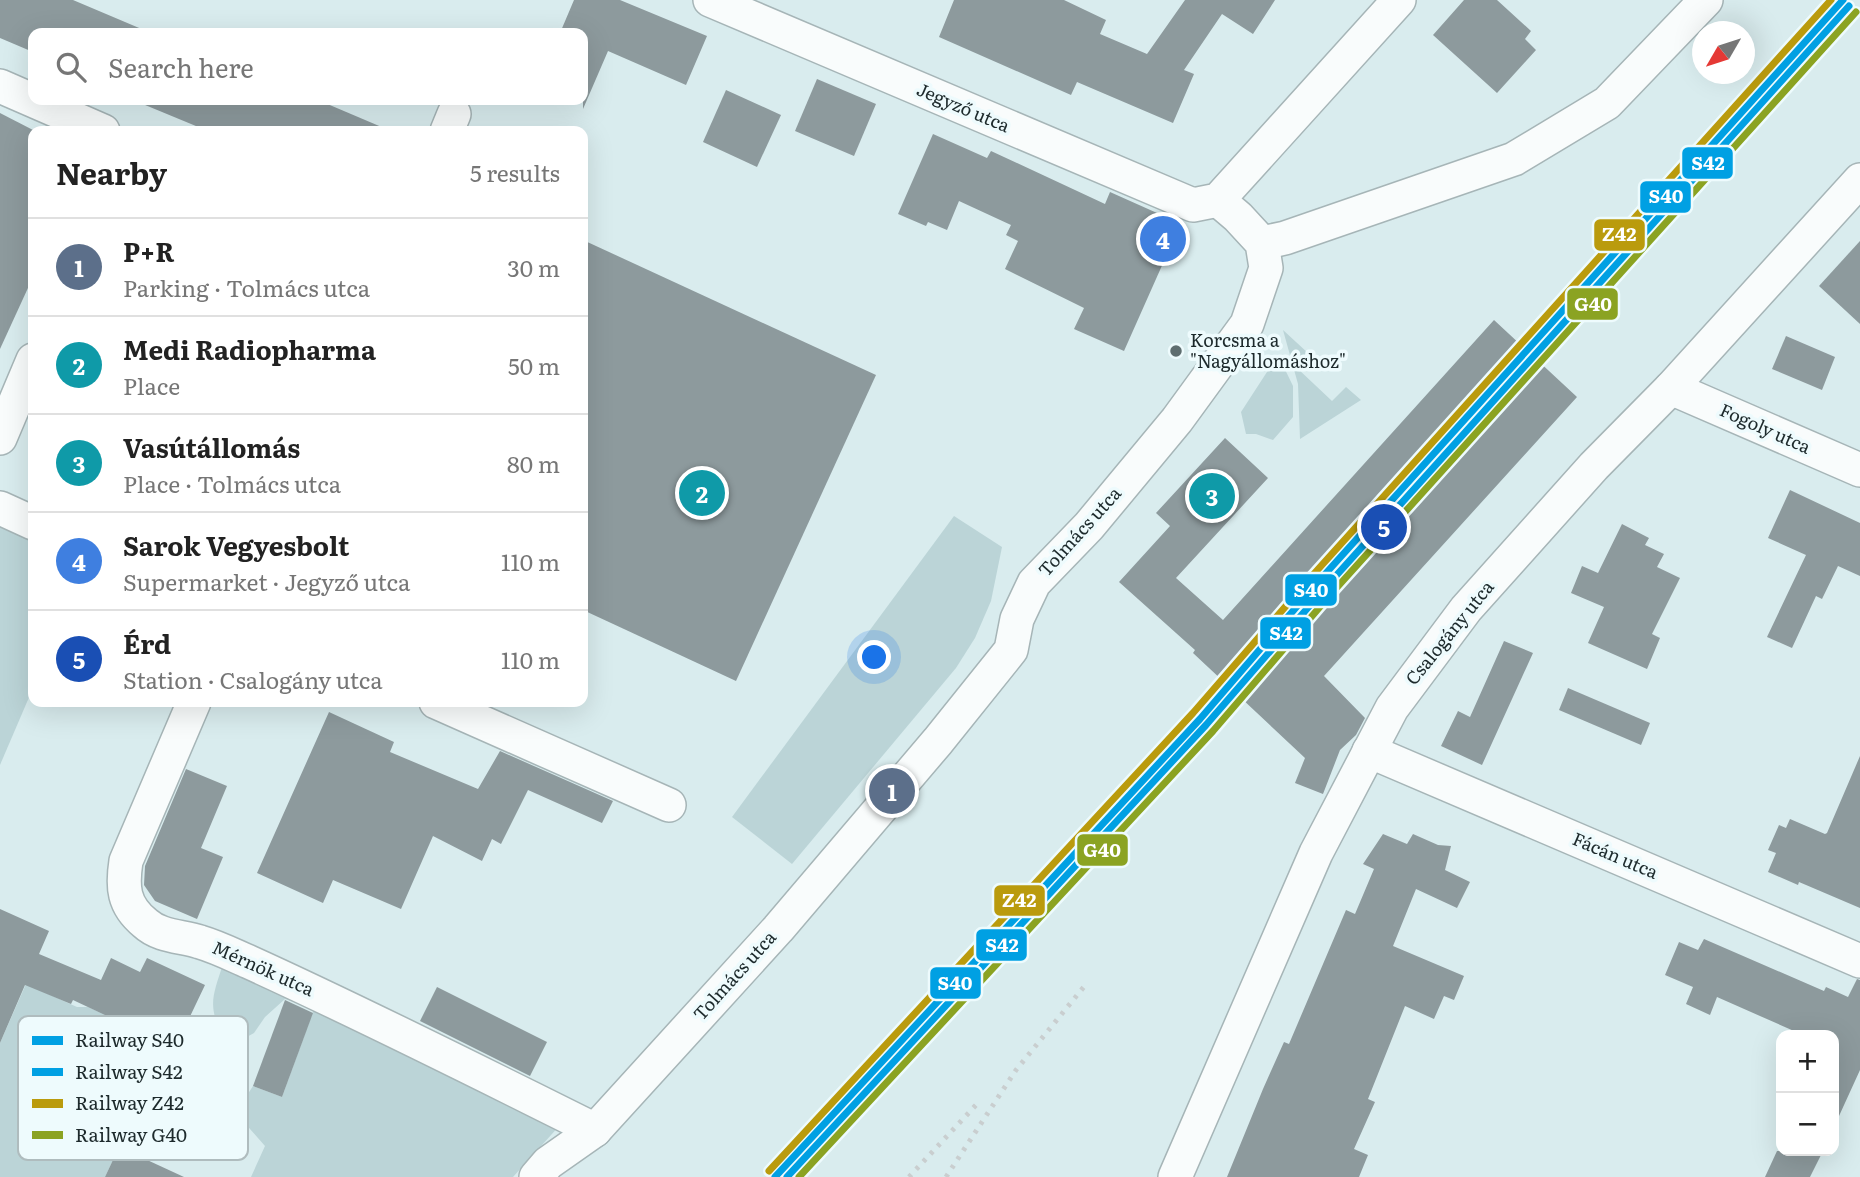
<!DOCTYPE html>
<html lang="en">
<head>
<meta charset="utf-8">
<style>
	body { margin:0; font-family:Literata,serif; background:#f2f2f2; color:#222 }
	.controls { position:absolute; right:21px; bottom:21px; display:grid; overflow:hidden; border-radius:14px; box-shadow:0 7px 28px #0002 }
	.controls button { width:63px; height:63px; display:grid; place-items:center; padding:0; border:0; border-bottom:2px solid #e0e0e0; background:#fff; color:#222; font:35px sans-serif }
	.compass { position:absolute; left:1692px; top:21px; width:63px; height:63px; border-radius:50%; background:#fff; box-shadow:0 7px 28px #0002; rotate:231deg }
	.you { position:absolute; left:875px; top:658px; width:24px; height:24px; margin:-18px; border:5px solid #fff; border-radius:50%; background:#1a73e8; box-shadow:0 0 0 10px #1a73e833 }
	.badge { display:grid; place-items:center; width:46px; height:46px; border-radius:50%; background:#5f6e70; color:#fff; font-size:23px; font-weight:700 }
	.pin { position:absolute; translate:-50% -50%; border:4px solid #fff; box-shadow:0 2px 7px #0006 }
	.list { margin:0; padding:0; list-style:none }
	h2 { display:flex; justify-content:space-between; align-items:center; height:91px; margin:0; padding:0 28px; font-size:30px }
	h2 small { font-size:23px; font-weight:400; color:#767676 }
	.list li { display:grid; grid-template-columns:46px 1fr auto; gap:21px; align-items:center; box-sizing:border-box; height:98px; padding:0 28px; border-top:2px solid #e0e0e0 }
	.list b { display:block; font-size:26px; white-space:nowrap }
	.list p { margin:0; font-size:23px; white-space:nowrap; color:#767676 }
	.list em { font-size:23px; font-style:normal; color:#767676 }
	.icon { flex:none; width:38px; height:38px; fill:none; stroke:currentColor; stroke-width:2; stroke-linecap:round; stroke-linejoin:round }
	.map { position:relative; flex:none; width:1860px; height:1177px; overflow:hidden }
	.search { position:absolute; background:#fff; box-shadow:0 7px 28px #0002; left:28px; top:28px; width:560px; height:77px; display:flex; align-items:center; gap:18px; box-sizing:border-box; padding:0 24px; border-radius:14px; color:#767676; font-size:26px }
	.panel { position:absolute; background:#fff; box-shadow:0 7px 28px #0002; left:28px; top:126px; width:560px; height:581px; border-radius:14px }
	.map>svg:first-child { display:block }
	.green { fill:#bbd4d7 }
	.building { fill:#8d9a9d }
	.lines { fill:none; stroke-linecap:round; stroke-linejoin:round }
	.minor-casing { stroke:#a6b5b7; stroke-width:36 }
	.minor { stroke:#f9fcfc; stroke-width:33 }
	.rail { stroke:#c9cecf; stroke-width:5; stroke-dasharray:3.5 7; stroke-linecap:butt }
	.rail-1-casing { stroke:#eefbfd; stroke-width:12 }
	.rail-2-casing { stroke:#eefbfd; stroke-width:12 }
	.rail-3-casing { stroke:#eefbfd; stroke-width:12 }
	.rail-4-casing { stroke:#eefbfd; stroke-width:12 }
	.rail-1 { stroke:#00a0e3; stroke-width:7 }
	.rail-2 { stroke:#00a0e3; stroke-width:7 }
	.rail-3 { stroke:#ba9b0d; stroke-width:7 }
	.rail-4 { stroke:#8ba322; stroke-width:7 }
	.poi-dot { fill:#5f6e70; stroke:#eefbfd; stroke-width:2.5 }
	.labels { text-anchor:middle; stroke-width:7; stroke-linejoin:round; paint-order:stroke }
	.street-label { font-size:18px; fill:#1d2a2c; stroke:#eefbfd }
	.poi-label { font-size:18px; fill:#1d2a2c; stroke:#eefbfd; text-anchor:start }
	.key { fill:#eefbfd; stroke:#afbcbe; stroke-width:2 }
	.key-label { font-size:19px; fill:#1d2a2c }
	.line-badge { stroke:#eefbfd; stroke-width:2.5 }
	.badge-label { font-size:19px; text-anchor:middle; font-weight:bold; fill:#fff }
</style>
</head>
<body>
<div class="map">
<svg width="1860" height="1177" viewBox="0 0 1860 1177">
	<rect width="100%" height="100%" fill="#d9ecee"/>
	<!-- green -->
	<g class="green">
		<path d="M1283,330L1309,354L1297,368L1332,401L1346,387L1361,400L1300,439L1298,384Z"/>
		<path d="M1278,355L1293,386V417L1273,440L1256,434H1246L1241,412Z"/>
		<path d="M954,516L1002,547L991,601L975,638L956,668L792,864L732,817Z"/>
		<path d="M0,524L33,539V688L0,765Z"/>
		<path d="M223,964L561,1124L513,1177H251L265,1146L242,1120V1103L253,1086L282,1097L314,1009L285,999L265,1017L254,1033L236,1043L225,1040C207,1007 212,998 223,964Z"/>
		<path d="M26,984L77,1007H88L200,1059L209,1075V1087L190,1111L148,1140L119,1147L105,1177H0V1043Z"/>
	</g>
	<!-- building -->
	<g class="building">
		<path d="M0,0H73L151,33H33V52L0,38Z"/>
		<path d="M574,0H620L707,36L686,85L608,51L583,109V33H560Z"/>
		<path d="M954,0H1064L1106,20L1100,34L1147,54L1185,0H1275L1253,34L1222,14L1184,70L1194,74L1173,123L1077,82L1071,95L939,37Z"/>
		<path d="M1464,0H1497L1531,31L1525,39L1536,50L1497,93L1433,35Z"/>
		<path d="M817,79L876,104L854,156L795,131Z"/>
		<path d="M726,90L781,115L757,167L703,142Z"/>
		<path d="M133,100H318L391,131H208Z"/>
		<path d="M0,113L33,130V277L0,349Z"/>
		<path d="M933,134L987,158L991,151L1105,204L1110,192L1157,213L1152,223L1176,234L1124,351L1074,329L1084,308L1005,269L1018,241L1006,235L1011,225L959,201L947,230L928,222L926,226L898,214Z"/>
		<path d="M583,240L876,375L736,681L583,610Z"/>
		<path d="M1860,241V324L1819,286Z"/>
		<path d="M1494,320L1577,397L1324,676L1365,718L1356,735L1340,750L1323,794L1295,783L1305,758L1193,653L1195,650L1119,582L1170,526L1156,513L1225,438L1268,478L1176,578L1223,620Z"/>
		<path d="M1786,336L1835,357L1822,390L1772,369Z"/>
		<path d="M1790,490L1860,523V576L1838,566L1822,599L1816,596L1792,648L1767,637L1806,555L1768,538Z"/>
		<path d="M1622,524L1649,538L1645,545L1664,554L1657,567L1680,578L1652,634L1660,638L1647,669L1588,643L1604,607L1571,593L1582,566L1598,573Z"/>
		<path d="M1504,641L1533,653L1482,765L1441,746L1458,711L1470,717Z"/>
		<path d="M1568,688L1650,723L1641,745L1559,710Z"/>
		<path d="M329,712L394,742L390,752L478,789L500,751L613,801L602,823L528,790L501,844L492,839L482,861L433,836L401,909L333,880L323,903L257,873Z"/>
		<path d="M1860,756V908L1799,882L1798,885L1768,872L1776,853L1768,850L1779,825L1786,828L1790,819L1825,834L1827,833Z"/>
		<path d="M186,769L227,786L201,848L223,857L197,919L155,901L144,885L145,866Z"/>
		<path d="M1383,834L1407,844L1413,834L1438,845L1451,846L1445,870L1470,882L1457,908L1416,889L1393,946L1464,976L1454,1000L1444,996L1434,1019L1405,1006L1368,1099L1375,1102L1354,1149L1368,1155L1359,1177H1227L1263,1089L1284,1042L1289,1044L1346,910L1355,914L1374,869L1363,864Z"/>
		<path d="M0,909L49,931L39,954L101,980L111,958L140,972L147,958L205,985L175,1048L73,1000L71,1004L25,985L0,1043Z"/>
		<path d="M1704,939L1824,991L1826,987L1848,997L1857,979L1860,980V1070L1834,1127V1035H1803L1717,997L1710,1015L1686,1004L1693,987L1665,975L1679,942L1698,950Z"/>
		<path d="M437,987L547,1042L530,1076L420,1021Z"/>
		<path d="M285,1000L313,1013L282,1097L253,1086Z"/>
		<path d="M119,1147L184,1177H105Z"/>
		<path d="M1777,1151H1823L1810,1177H1765Z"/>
	</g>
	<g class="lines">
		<!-- minor casing -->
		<g class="minor-casing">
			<g id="minor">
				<path d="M710,0L1193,205L1218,200L1399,0"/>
				<path d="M0,86L103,131"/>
				<path d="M447,131L454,114"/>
				<path d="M1262,243L1285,238L1514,159L1607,103L1706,0"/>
				<path d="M1671,388L1860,470"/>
				<path d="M0,438L33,360"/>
				<path d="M0,508L33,523"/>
				<path d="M194,702L126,861C122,887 123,905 145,923C160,937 182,936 200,942C217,947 233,955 249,962C366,1015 480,1073 595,1130"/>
				<path d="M436,702L669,805"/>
				<path d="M1369,751L1860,961"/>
				<path d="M536,1177L548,1163L595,1130L778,929L938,741L1011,650L1017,619L1034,583L1089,526L1177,420L1247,324L1266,268L1262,243L1238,217L1218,200"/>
				<path d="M1175,1177L1316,853L1392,708L1466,609L1594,466L1671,388L1860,180"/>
			</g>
		</g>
		<!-- minor -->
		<use href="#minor" class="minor"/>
		<!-- rail -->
		<g class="rail">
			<path d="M909,1177L976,1105"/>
			<path d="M946,1177L1016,1070L1087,983"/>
		</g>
		<!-- rail-1 casing -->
		<g class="rail-1-casing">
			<path id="rail-1" d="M775,1177L1200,719L1318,582L1843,0"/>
		</g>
		<!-- rail-2 casing -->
		<g class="rail-2-casing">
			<path id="rail-2" d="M787,1177L1206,725L1325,588L1849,6"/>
		</g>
		<!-- rail-3 casing -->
		<g class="rail-3-casing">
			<path id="rail-3" d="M769,1171L1193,713L1312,576L1831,0"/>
		</g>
		<!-- rail-4 casing -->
		<g class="rail-4-casing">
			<path id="rail-4" d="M799,1177L1213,731L1331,594L1856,12"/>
		</g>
		<!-- rail-1 -->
		<use href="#rail-1" class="rail-1"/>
		<!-- rail-2 -->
		<use href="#rail-2" class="rail-2"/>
		<!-- rail-3 -->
		<use href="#rail-3" class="rail-3"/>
		<!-- rail-4 -->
		<use href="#rail-4" class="rail-4"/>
	</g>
	<!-- markers -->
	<circle class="poi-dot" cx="1176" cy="351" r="7"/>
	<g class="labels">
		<!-- street labels -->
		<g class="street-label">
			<text transform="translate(963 108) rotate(23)" y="6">Jegyző utca</text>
			<text transform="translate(1765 429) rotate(24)" y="6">Fogoly utca</text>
			<text transform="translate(1080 532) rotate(-48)" y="6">Tolmács utca</text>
			<text transform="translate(1450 633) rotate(-51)" y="6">Csalogány utca</text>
			<text transform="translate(1615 856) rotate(23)" y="6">Fácán utca</text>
			<text transform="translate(263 969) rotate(24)" y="6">Mérnök utca</text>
			<text transform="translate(735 976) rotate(-48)" y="6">Tolmács utca</text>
		</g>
		<!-- poi labels -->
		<g class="poi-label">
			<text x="1190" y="347">Korcsma a<tspan x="1190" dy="21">"Nagyállomáshoz"</tspan></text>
		</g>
	</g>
	<!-- legend -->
	<rect x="18" y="1016" width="230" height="144" rx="10" class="key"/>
	<rect x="32" y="1036" width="31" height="9" fill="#00a0e3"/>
	<rect x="32" y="1068" width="31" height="8" fill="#00a0e3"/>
	<rect x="32" y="1099" width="31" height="9" fill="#ba9b0d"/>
	<rect x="32" y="1131" width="31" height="8" fill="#8ba322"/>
	<g class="key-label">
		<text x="75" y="1047">Railway S40</text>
		<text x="75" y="1079">Railway S42</text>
		<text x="75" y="1110">Railway Z42</text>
		<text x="75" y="1142">Railway G40</text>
	</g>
	<g class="line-badge">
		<rect x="1681" y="146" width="53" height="34" rx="7" fill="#00a0e3"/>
		<rect x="1639" y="180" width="53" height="34" rx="7" fill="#00a0e3"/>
		<rect x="1593" y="218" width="53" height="34" rx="7" fill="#ba9b0d"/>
		<rect x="1566" y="287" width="53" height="34" rx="7" fill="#8ba322"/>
		<rect x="1284" y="573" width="54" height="34" rx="7" fill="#00a0e3"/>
		<rect x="1259" y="616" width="53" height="34" rx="7" fill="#00a0e3"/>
		<rect x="1076" y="833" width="53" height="34" rx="7" fill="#8ba322"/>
		<rect x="993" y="884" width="53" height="33" rx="7" fill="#ba9b0d"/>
		<rect x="975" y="928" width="53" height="34" rx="7" fill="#00a0e3"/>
		<rect x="929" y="966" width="53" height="34" rx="7" fill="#00a0e3"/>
	</g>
	<g class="badge-label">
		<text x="1708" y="170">S42</text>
		<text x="1666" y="203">S40</text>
		<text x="1619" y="241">Z42</text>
		<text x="1593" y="311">G40</text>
		<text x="1311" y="597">S40</text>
		<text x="1286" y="640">S42</text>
		<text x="1102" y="857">G40</text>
		<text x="1019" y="907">Z42</text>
		<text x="1002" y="952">S42</text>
		<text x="955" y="990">S40</text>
	</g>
</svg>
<div class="controls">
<button>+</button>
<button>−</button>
</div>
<svg class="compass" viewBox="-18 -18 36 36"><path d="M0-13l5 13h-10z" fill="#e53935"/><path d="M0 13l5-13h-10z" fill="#767676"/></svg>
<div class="you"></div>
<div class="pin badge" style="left:892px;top:791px;background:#5c6f8a">1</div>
<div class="pin badge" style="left:702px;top:493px;background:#0f9aa8">2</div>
<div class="pin badge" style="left:1212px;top:496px;background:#0f9aa8">3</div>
<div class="pin badge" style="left:1163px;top:239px;background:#3f7fe0">4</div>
<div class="pin badge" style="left:1384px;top:527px;background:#1a4fb4">5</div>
<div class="search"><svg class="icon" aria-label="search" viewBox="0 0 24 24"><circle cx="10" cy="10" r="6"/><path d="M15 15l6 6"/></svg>Search here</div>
<section class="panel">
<h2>Nearby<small>5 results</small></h2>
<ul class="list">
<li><span class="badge" style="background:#5c6f8a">1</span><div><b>P+R</b><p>Parking · Tolmács utca</p></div><em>30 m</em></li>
<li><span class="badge" style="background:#0f9aa8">2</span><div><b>Medi Radiopharma</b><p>Place</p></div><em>50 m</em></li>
<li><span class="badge" style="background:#0f9aa8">3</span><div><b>Vasútállomás</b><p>Place · Tolmács utca</p></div><em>80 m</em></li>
<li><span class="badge" style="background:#3f7fe0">4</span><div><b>Sarok Vegyesbolt</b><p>Supermarket · Jegyző utca</p></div><em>110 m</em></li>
<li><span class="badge" style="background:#1a4fb4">5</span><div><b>Érd</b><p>Station · Csalogány utca</p></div><em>110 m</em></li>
</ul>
</section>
</div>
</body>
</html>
